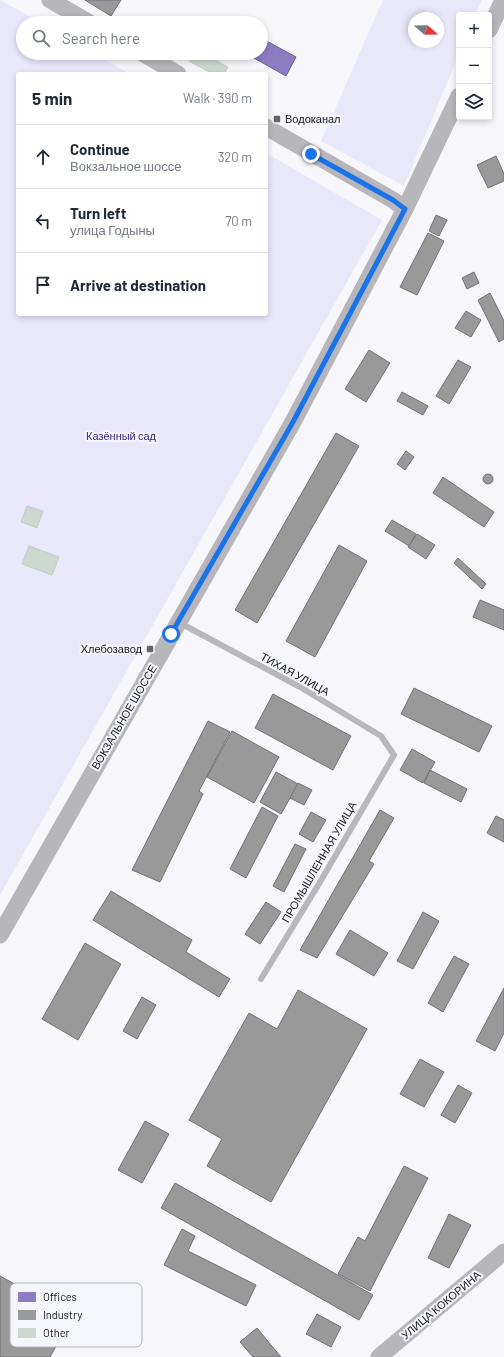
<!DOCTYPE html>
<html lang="en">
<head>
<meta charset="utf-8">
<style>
	body { margin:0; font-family:Barlow,sans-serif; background:#f6f6f7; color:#1f2937 }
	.controls { position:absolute; right:12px; top:12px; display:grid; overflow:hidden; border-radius:4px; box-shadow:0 2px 6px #0003 }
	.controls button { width:36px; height:36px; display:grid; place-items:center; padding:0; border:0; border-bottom:1px solid #e0e1e3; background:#fff; color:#1f2937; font:20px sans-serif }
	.compass { position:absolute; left:408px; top:12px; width:36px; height:36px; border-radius:50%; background:#fff; box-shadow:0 2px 6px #0003; rotate:110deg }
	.stop { position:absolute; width:12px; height:12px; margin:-9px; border:3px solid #1a73e8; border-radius:50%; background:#fff }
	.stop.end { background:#1a73e8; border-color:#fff; box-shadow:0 1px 4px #0008 }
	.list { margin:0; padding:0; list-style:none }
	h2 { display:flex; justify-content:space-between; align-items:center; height:52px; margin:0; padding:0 16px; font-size:17px }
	h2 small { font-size:13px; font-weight:400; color:#747a83 }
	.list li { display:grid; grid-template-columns:26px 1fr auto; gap:12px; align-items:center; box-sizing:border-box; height:64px; padding:0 16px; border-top:1px solid #e0e1e3 }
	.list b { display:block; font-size:15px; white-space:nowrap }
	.list p { margin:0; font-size:13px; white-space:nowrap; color:#747a83 }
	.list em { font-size:13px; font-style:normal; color:#747a83 }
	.icon { flex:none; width:22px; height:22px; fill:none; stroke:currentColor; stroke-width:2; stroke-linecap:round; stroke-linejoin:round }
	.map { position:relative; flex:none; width:504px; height:1357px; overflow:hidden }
	.search { position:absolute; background:#fff; box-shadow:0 2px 6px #0003; left:16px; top:16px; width:252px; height:44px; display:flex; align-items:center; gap:10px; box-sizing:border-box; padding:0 14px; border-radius:22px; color:#747a83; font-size:15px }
	.panel { position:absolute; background:#fff; box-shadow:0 2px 6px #0003; left:16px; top:72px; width:252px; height:244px; border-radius:4px }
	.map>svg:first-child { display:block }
	.green { fill:#e9e8fa; fill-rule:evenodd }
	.offices { fill:#8e7cc3; stroke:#6a5d92 }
	.industry { fill:#999; stroke:#727175 }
	.building { fill:#cbd9ce; stroke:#c5cbc8 }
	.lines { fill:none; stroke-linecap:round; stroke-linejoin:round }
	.lane { stroke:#b7b7bc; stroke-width:6 }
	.secondary { stroke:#b6b6bb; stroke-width:17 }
	.route { stroke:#1a73e8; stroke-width:5 }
	.poi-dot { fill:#64646d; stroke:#f5f5fc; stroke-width:1.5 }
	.labels { text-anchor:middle; stroke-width:4; stroke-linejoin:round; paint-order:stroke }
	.poi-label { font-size:11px; fill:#161521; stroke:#f5f5fc; text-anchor:start }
	.park-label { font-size:11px; fill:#3b2383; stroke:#f5f5fc }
	.street-label { font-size:11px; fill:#161521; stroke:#f5f5fc }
	.key { fill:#f5f5fc; stroke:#b2b2ba; stroke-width:1 }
	.key-label { font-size:11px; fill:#161521 }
</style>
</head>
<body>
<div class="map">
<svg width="504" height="1357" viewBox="0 0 504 1357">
	<rect width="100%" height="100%" fill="#f6f6fb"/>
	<!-- green -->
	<g class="green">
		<path d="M0,0L41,23H23V53H93L130,74H18V314H266V153L382,220L0,895Z"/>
		<path d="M383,0H482L475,15H459V54L404,186L321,141ZM414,18H438V42H414Z"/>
	</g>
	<!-- offices -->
	<path class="offices" d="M261,38L296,57L286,76L245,53H261Z"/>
	<!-- industry -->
	<g class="industry">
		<path d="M85,0H121L111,16Z"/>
		<path d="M496,156L504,174V181L488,188L477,165Z"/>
		<path d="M436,215L447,220L439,236L429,231Z"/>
		<path d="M428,233L444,241L417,295L400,287Z"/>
		<path d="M474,272L479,283L467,289L462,278Z"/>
		<path d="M490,293L504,321V339L499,342L478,300Z"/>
		<path d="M466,311L481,320L471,337L455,328Z"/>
		<path d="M369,350L390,363L366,402L345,389Z"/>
		<path d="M458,360L471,367L449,404L436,396Z"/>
		<path d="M402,392L428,406L423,415L397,401Z"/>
		<path d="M336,433L359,446L257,623L235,610Z"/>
		<path d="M406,451L414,457L405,470L397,464Z"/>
		<circle cx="488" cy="479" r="5"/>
		<path d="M443,477L494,512L484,527L433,493Z"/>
		<path d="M392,520L416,534L409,546L385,531Z"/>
		<path d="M417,534L435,545L426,559L408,547Z"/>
		<path d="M339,545L367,561L315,657L286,641Z"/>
		<path d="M458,558L486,584L482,589L454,563Z"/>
		<path d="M480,600L504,610V630L473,617Z"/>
		<path d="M414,688L492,726L479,752L401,714Z"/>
		<path d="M273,694L351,736L333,770L255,728Z"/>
		<path d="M208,721L230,732L199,791L203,794L160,882L132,870Z"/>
		<path d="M232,731L279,757L254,803L207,777Z"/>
		<path d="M412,749L435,762L423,783L400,770Z"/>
		<path d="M430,770L467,789L461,802L424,783Z"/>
		<path d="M276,772L298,784L281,814L260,802Z"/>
		<path d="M298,783L312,790L304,805L290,798Z"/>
		<path d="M262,807L278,816L246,878L230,869Z"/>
		<path d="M380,810L394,818L369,861L374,864L317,958L300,950Z"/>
		<path d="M311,812L326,820L313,842L299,834Z"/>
		<path d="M496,816L504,820V842L487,833Z"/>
		<path d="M295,844L306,849L284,892L273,886Z"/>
		<path d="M111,891L192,940L186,952L230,979L219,997L93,920Z"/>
		<path d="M266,902L281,912L260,944L245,934Z"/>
		<path d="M423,912L439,921L413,969L397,961Z"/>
		<path d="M350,930L388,953L374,976L336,954Z"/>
		<path d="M85,943L121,964L78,1040L42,1019Z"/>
		<path d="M454,956L469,964L443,1012L428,1003Z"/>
		<path d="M504,988V1033L495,1051L476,1041Z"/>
		<path d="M298,990L367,1029L271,1202L207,1166L222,1139L189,1120L249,1013L277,1029Z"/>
		<path d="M142,997L156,1005L137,1039L123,1031Z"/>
		<path d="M420,1059L444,1072L424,1107L400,1094Z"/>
		<path d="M458,1085L472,1093L455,1123L441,1115Z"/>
		<path d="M145,1121L169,1134L142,1183L118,1170Z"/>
		<path d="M404,1166L428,1178L370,1291L338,1274L358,1237L365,1241Z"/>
		<path d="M175,1183L373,1295L359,1320L161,1208Z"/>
		<path d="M449,1214L471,1225L449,1268L428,1258Z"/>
		<path d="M182,1229L195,1236L188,1251L256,1285L246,1306L164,1265Z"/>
		<path d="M0,1276L73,1316L50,1357H0Z"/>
		<path d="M317,1314L341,1327L331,1347L306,1334Z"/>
		<path d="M257,1328L281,1357H253L240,1342Z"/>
	</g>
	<!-- building -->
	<g class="building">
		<path d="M193,53H202L228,67L224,74H213L189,61Z"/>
		<path d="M27,506L43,511L37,528L21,522Z"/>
		<path d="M29,546L59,557L52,575L22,564Z"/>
	</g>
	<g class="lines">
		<!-- lane -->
		<path class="lane" d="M180,623L300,687L381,736L394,755L320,882L261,979"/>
		<!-- secondary -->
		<g class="secondary">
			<path d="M50,0L90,23"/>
			<path d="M489,30L503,0"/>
			<path d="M142,53L178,74"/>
			<path d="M266,127L393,200L405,209"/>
			<path d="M0,935L293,422L405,209L459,96"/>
			<path d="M379,1357L504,1252"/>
		</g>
	</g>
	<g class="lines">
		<!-- route -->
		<path class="route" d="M171,634L293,422L405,209L393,200L311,154"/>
	</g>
	<!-- markers -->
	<g class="poi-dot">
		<rect x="273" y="115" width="8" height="8" rx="2"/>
		<rect x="146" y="645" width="8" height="8" rx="2"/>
	</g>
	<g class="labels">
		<!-- poi labels -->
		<g class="poi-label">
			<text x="285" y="123">Водоканал</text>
			<text x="142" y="653" text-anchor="end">Хлебозавод</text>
		</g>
		<!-- park labels -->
		<g class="park-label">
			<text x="121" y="440">Казённый сад</text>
		</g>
		<!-- street labels -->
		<g class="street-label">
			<text transform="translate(295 674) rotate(29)" y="4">ТИХАЯ УЛИЦА</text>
			<text transform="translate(124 717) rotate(-60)" y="4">ВОКЗАЛЬНОЕ ШОССЕ</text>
			<text transform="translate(319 862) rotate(-60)" y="4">ПРОМЫШЛЕННАЯ УЛИЦА</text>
			<text transform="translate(441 1305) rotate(-40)" y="4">УЛИЦА КОКОРИНА</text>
		</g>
	</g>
	<!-- legend -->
	<rect x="10" y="1283" width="132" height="64" rx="6" class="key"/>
	<rect x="18" y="1292" width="18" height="10" fill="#8e7cc3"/>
	<rect x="18" y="1310" width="18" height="10" fill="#999"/>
	<rect x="18" y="1328" width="18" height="10" fill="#cbd9ce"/>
	<g class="key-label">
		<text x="43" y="1301">Offices</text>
		<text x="43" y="1319">Industry</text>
		<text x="43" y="1337">Other</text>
	</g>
</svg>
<div class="controls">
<button>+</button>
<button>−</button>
<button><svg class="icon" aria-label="layers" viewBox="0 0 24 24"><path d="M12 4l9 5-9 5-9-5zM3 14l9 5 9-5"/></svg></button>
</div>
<svg class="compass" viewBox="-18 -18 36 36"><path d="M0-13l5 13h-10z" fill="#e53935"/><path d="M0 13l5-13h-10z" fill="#747a83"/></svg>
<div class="stop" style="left:171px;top:634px"></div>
<div class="stop end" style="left:311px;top:154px"></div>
<div class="search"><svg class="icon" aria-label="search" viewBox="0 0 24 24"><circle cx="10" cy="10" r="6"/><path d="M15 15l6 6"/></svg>Search here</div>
<section class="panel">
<h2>5 min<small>Walk · 390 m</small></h2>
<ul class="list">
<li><svg class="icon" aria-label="ahead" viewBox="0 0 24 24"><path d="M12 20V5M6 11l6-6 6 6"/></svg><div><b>Continue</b><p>Вокзальное шоссе</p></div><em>320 m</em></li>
<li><svg class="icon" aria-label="left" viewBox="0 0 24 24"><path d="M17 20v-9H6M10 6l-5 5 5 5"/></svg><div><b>Turn left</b><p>улица Годыны</p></div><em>70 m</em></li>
<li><svg class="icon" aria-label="arrive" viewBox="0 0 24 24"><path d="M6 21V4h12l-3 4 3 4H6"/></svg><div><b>Arrive at destination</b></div></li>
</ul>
</section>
</div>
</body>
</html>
